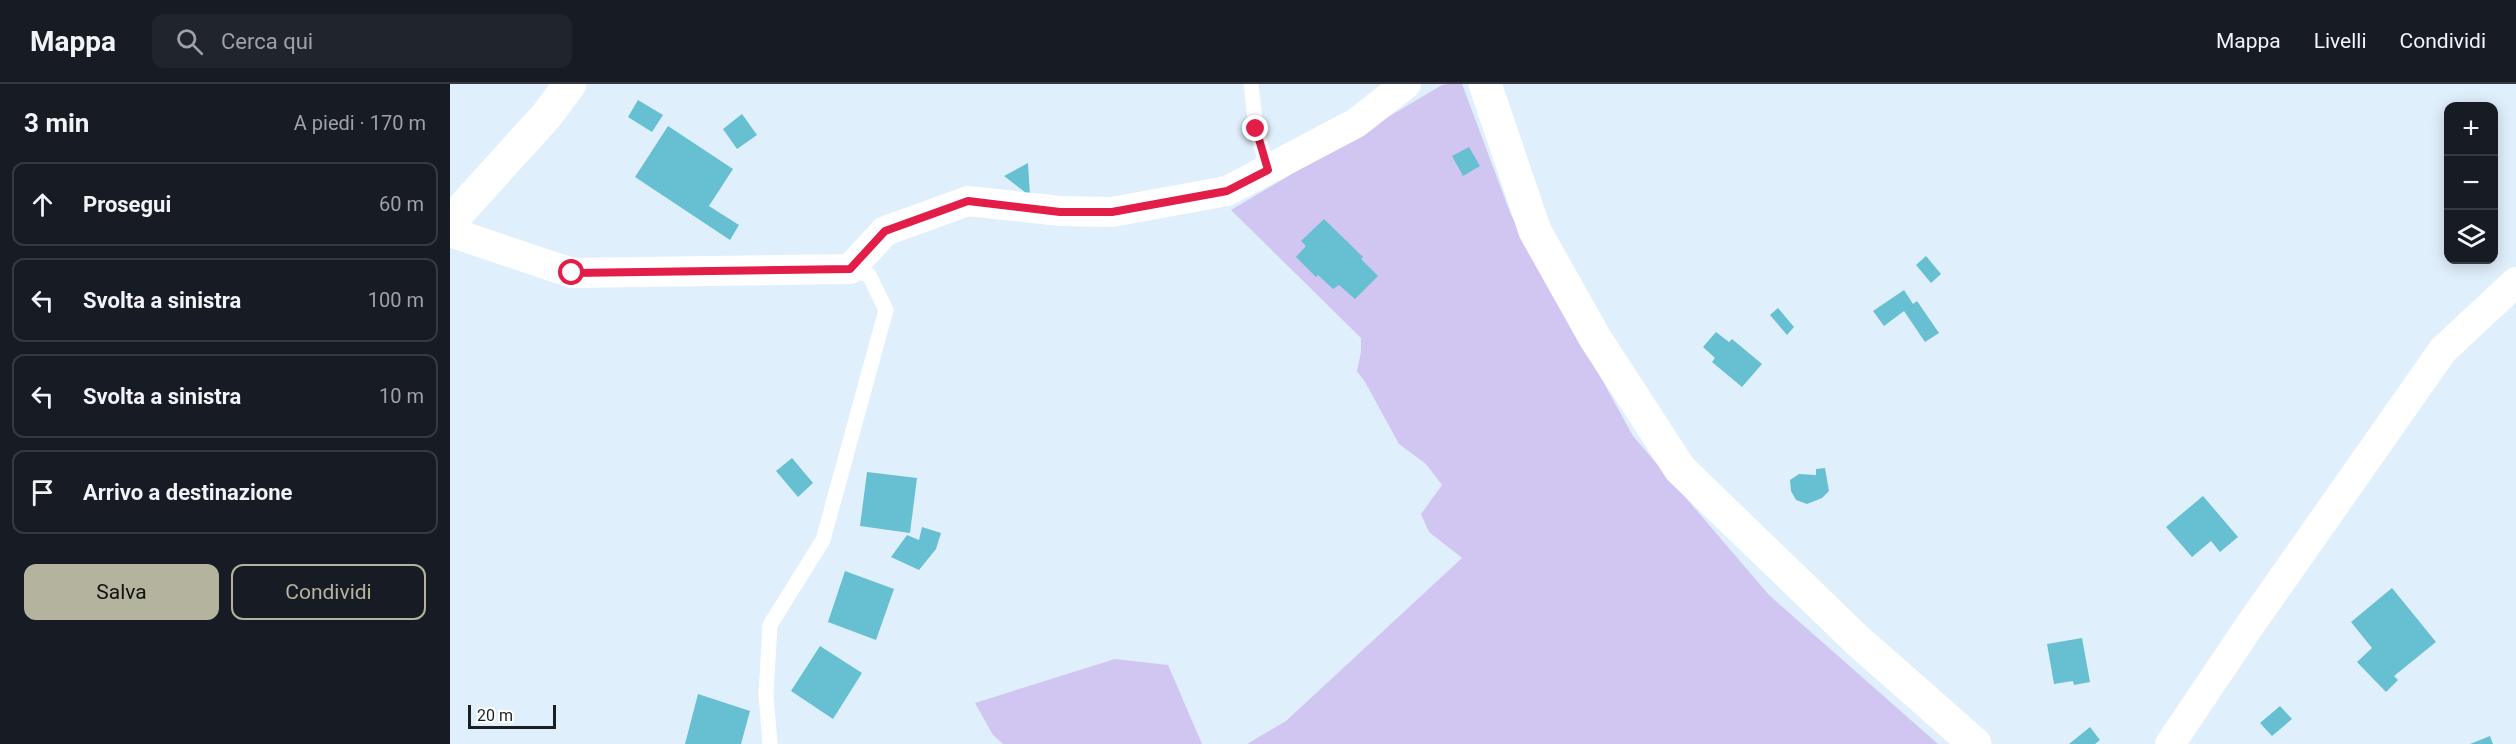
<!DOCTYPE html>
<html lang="it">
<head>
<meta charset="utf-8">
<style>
	body { margin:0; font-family:Roboto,sans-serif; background:#20242c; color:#f1f3f6 }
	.controls { position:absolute; right:18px; top:18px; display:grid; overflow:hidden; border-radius:12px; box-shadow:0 3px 15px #0003 }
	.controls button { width:54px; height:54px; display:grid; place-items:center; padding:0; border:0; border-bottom:2px solid #363941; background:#171b24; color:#f1f3f6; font:30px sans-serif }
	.scale { position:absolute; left:18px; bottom:15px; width:88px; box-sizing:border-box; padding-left:6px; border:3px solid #1a1f24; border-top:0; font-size:16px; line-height:21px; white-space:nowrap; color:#1a1f24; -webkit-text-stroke:4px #fff; paint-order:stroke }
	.stop { position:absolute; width:18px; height:18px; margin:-14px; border:4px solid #e11d48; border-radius:50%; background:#fff }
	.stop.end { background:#e11d48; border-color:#fff; box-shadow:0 2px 6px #0008 }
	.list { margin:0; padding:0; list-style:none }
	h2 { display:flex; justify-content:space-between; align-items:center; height:78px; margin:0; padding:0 24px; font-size:26px }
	h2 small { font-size:20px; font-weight:400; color:#9ea1a6 }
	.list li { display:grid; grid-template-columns:39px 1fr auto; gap:18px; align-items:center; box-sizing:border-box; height:84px; margin:0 12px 12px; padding:0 12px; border:2px solid #363941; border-radius:12px }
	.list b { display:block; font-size:22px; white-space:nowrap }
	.list em { font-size:20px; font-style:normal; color:#9ea1a6 }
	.actions { display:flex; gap:12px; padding:18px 24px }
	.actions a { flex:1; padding:14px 0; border:2px solid #b4b39d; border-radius:12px; text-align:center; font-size:21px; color:#b4b39d }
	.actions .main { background:#b4b39d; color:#111 }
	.icon { flex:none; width:33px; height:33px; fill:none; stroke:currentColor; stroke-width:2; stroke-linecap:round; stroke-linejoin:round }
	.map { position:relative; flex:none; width:2066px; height:660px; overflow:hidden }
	header { display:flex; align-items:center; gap:36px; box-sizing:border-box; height:84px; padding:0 30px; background:#171b24; border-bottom:2px solid #363941 }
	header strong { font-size:28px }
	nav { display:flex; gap:33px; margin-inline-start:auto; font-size:21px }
	.search { width:420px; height:54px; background:#20242c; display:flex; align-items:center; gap:15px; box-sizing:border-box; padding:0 21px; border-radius:12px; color:#9ea1a6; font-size:22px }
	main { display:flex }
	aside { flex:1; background:#171b24 }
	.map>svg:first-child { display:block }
	.green { fill:#d1c6f1 }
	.building { fill:#67bfd2 }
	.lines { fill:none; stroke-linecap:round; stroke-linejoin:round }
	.service { stroke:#fff; stroke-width:15 }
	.minor { stroke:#fff; stroke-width:30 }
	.tertiary { stroke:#fff; stroke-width:33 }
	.route { stroke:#e11d48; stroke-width:8 }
</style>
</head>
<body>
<header>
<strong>Mappa</strong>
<div class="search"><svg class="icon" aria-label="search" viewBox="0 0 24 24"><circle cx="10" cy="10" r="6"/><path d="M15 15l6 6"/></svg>Cerca qui</div>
<nav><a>Mappa</a><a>Livelli</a><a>Condividi</a></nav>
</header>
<main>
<aside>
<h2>3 min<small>A piedi · 170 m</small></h2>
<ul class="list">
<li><svg class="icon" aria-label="ahead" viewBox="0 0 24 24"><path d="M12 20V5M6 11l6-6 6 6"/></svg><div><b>Prosegui</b></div><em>60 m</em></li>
<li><svg class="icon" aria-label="left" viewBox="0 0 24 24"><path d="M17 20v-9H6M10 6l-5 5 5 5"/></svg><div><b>Svolta a sinistra</b></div><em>100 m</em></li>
<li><svg class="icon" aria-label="left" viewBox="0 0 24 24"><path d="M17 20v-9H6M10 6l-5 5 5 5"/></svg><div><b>Svolta a sinistra</b></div><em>10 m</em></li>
<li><svg class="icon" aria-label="arrive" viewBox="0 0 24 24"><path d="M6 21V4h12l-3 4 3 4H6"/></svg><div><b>Arrivo a destinazione</b></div></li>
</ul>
<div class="actions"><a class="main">Salva</a><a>Condividi</a></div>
</aside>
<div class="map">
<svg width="2066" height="660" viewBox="0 0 2066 660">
	<rect width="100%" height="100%" fill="#e0effc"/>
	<!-- green -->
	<g class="green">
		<path d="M998,0H1012L1061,131L1183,352L1319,511L1488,660H797L836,637L1012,474L979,448L971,430L992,401L976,380L949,360L915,298L907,287L911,268V254L781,126L992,1Z"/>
		<path d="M665,575L718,581L752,660H553L543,651L525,619Z"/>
	</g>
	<!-- building -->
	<g class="building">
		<path d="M188,16L213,31L202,48L178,33Z"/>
		<path d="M292,30L307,51L287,65L273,45Z"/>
		<path d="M218,42L283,85L259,122L289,141L280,156L185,93Z"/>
		<path d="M1019,63L1030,82L1013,92L1002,72Z"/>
		<path d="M578,79L580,112L554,92Z"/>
		<path d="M874,135L913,173L911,175L928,192L905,215L889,201L883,205L868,191L866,193L846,173L856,162L851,157Z"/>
		<path d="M1476,172L1491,190L1481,199L1466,181Z"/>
		<path d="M1454,206L1463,220L1467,217L1489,249L1475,258L1454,227L1434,242L1423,227Z"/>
		<path d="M1328,224L1344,243L1337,251L1320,231Z"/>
		<path d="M1266,248L1279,258L1282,255L1312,280L1292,303L1262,278L1265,274L1253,263Z"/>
		<path d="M342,374L363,399L348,413L326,387Z"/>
		<path d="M1375,384L1379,407L1372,414L1357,420L1346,416L1341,407L1340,396L1349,390L1366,391V385Z"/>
		<path d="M417,388L467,394L460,449L410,442Z"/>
		<path d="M1753,412L1788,453L1770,468L1761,457L1742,473L1716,443Z"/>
		<path d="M472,443L491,449L486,465L469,486L441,473L457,451L469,456Z"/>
		<path d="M395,487L444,505L426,556L378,538Z"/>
		<path d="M1942,504L1986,558L1944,592L1948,596L1936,608L1907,578L1922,564L1901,538Z"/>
		<path d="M1632,554L1640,598L1624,601L1623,597L1604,600L1597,560Z"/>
		<path d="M370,562L412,589L383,635L341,607Z"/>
		<path d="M248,610L300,627L291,660H235Z"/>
		<path d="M1830,622L1842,635L1822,652L1810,639Z"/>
		<path d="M1640,643L1650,656L1645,660H1619Z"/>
		<path d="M2040,652L2043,660H2020Z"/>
	</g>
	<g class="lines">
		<!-- service -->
		<g class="service">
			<path d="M801,0L806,45L818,86"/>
			<path d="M320,660L316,610L320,541L373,456L436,226L419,191L400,185"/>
		</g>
		<!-- minor -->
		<g class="minor">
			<path d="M0,148L122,189L400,185L435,147L518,117L610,127L662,128L777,107L906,39L956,0"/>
			<path d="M1720,660L1798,544L1993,266L2066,198"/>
		</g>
		<!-- tertiary -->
		<g class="tertiary">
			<path d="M1035,0L1085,147L1145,254L1230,385L1407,556L1525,660"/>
			<path d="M0,138L97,31L120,0"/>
		</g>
	</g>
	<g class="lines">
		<!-- route -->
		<path class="route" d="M122,189L400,185L435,147L518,117L610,128H662L777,107L818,86L806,45"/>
	</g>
</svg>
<div class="controls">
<button>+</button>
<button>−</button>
<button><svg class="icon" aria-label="layers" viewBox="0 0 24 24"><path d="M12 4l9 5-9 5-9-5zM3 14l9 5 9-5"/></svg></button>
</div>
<div class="scale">20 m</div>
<div class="stop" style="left:122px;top:189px"></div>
<div class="stop end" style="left:806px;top:45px"></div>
</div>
</main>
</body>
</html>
